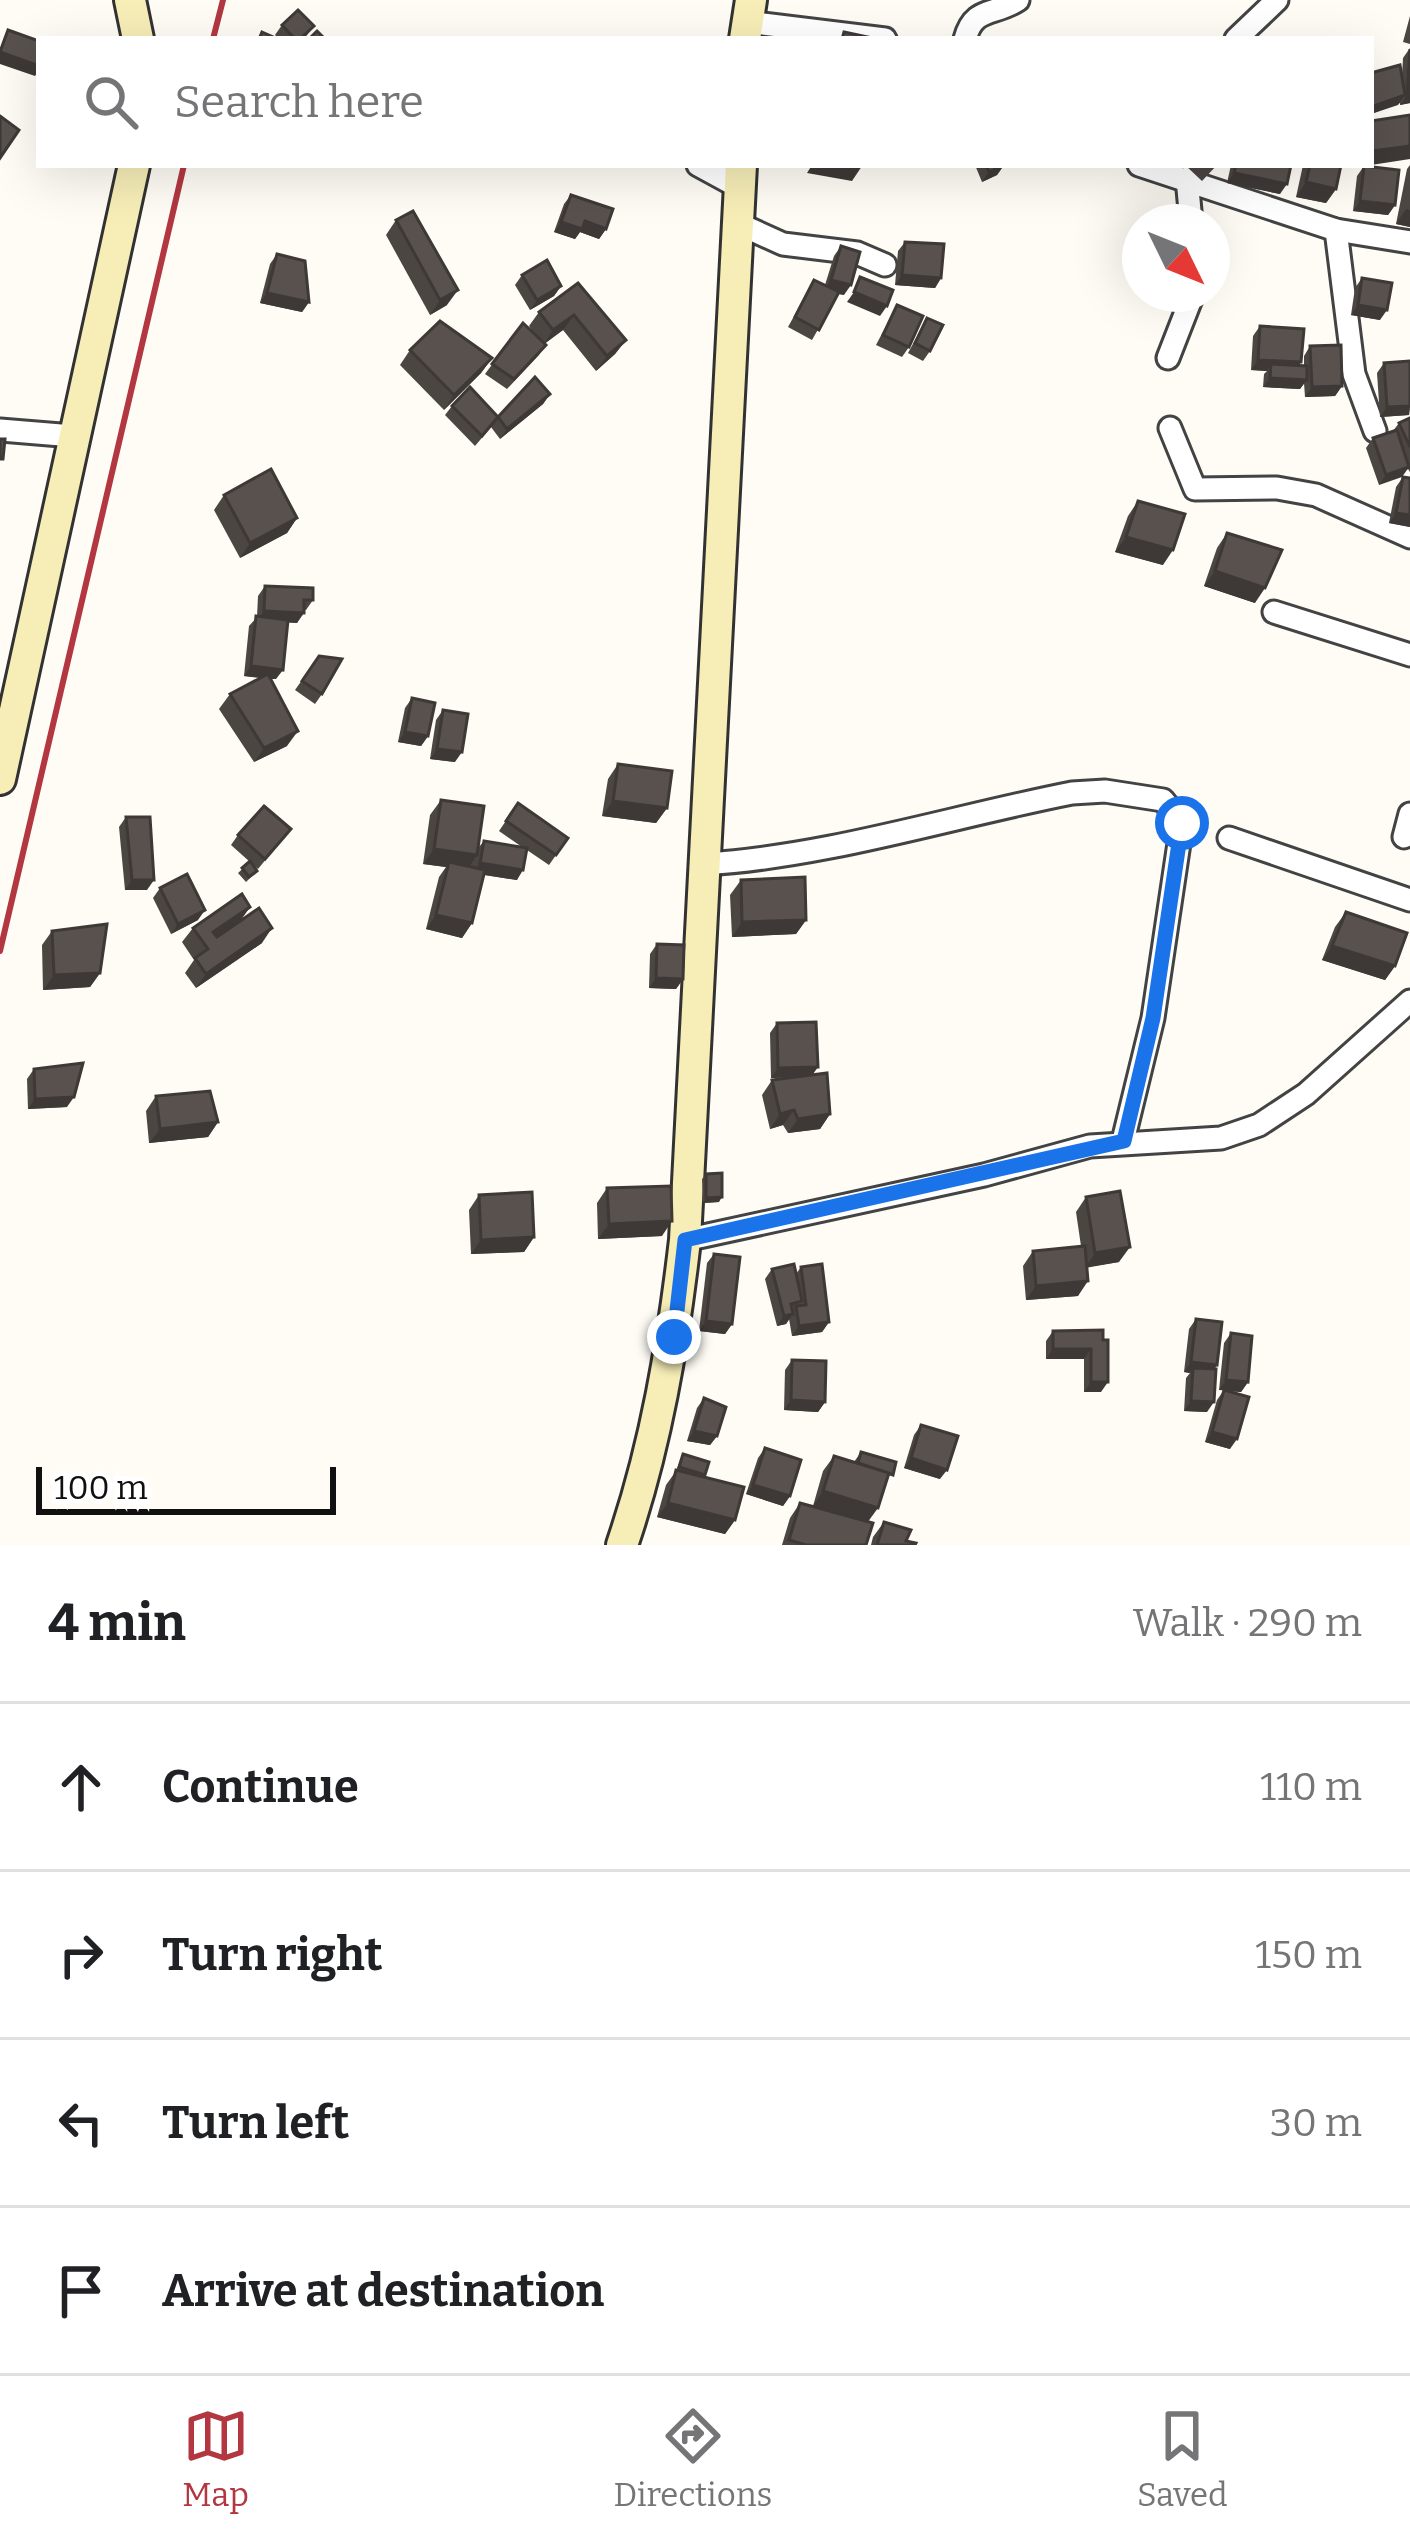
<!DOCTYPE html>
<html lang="en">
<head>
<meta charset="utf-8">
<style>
	body { margin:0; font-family:Bitter,serif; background:#f2f2f2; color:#202124 }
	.compass { position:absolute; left:1122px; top:204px; width:108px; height:108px; border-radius:50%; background:#fff; box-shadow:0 12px 48px #0002; rotate:133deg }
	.scale { position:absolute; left:36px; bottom:30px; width:300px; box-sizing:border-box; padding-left:12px; border:6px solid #101010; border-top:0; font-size:33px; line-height:42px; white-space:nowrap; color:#101010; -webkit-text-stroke:9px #fff; paint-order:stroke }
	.stop { position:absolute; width:36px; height:36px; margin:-27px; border:9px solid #1a73e8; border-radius:50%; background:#fff }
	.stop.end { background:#1a73e8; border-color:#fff; box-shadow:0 3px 12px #0008 }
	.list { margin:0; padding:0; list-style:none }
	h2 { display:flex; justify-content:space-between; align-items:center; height:156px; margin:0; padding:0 48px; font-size:51px }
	h2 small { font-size:39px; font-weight:400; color:#757577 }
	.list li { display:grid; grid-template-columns:78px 1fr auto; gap:36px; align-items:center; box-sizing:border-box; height:168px; padding:0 48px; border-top:3px solid #e0e0e0 }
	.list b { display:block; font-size:45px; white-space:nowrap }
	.list em { font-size:39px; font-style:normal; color:#757577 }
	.icon { flex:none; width:66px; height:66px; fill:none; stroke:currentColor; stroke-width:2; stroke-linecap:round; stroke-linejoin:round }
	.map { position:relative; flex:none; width:1410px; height:1545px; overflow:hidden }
	.search { position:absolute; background:#fff; box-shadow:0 12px 48px #0002; left:36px; right:36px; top:36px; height:132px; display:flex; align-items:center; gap:30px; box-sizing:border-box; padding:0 42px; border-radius:0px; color:#757577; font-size:45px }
	.sheet { height:828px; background:#fff }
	nav { display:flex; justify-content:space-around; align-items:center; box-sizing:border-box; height:168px; border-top:3px solid #e0e0e0; background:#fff; font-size:33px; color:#757577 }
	nav a { display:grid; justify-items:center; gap:6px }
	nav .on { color:#b23741 }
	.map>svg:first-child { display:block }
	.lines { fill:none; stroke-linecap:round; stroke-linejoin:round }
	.street-casing { stroke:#434343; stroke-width:27 }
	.secondary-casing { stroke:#323232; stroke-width:36 }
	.street { stroke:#fff; stroke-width:21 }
	.secondary { stroke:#f6edb7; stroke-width:30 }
	.rail { stroke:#b23741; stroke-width:6 }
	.wall { fill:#4c4643 }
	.shaded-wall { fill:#3e3937 }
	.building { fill:#58514e; stroke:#3e3937; stroke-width:3 }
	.route { stroke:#1a73e8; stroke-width:15 }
</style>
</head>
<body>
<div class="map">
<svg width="1410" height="1545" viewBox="0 0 1410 1545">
	<rect width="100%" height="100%" fill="#fefcf5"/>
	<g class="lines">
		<!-- street casing -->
		<g class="street-casing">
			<g id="street">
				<path d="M747,22L885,39"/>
				<path d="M965,39C974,6 994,16 1018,0"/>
				<path d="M1236,39L1277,0"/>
				<path d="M698,165L742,189"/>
				<path d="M1139,165L1336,230L1410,242"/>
				<path d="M1187,178L1191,222"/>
				<path d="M739,224L783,244L857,253L885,265"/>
				<path d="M1336,230L1354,374L1375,431"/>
				<path d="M1168,358L1193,294"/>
				<path d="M1170,428L1195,489L1277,488L1316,495L1410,537"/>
				<path d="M0,430L73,436"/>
				<path d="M1274,612L1410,655"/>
				<path d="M1404,837L1410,814"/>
				<path d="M1229,838L1410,900"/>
				<path d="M705,864C830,856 950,817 1072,793L1105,791L1163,800L1182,823L1153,1018L1123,1141"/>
				<path d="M685,1240L984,1175L1090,1146L1221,1138L1259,1125L1306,1094L1410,1001"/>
			</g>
		</g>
		<!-- secondary casing -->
		<g class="secondary-casing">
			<g id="secondary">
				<path d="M130,0L138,39"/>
				<path d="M745,39L751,0"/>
				<path d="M0,779L134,165"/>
				<path d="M622,1545C656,1446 673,1344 685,1240L741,165"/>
			</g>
		</g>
		<!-- street -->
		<use href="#street" class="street"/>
		<!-- secondary -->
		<use href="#secondary" class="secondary"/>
		<!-- rail -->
		<g class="rail">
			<path d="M213,39L223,0"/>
			<path d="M0,951L184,165"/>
		</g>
	</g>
	<!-- wall -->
	<g class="wall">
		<path d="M1410,16V44L1403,42Z"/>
		<path d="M282,25L314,26L304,39H279L275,35Z"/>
		<path d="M1410,48V103L1400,105V103L1371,114V73L1402,75L1403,58Z"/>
		<path d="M975,165H1004L997,175L982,182Z"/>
		<path d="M1185,165H1217L1202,181Z"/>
		<path d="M1231,165H1291L1280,194L1227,183Z"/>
		<path d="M1303,165H1341L1336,189L1326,203L1296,197Z"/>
		<path d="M1410,165V227L1396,224L1407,169Z"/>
		<path d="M1364,166L1395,205L1388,215L1353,211L1357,176Z"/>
		<path d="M571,195L606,229L599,239L580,232L575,239L554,232L564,204Z"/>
		<path d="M396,220L447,305L430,315L386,235Z"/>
		<path d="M905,242L941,278L935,288L895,285L898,251Z"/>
		<path d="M841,246L844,295L838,294L812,340L788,327L814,280L825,285L834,256Z"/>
		<path d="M277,254L309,302L302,312L260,303L270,264Z"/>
		<path d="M522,275L561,286L554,296L530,310L515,285Z"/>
		<path d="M1362,278L1380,320L1351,315L1355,288Z"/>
		<path d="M578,283L626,340L615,354L596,371L563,330L545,343L539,355L507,389L485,374L523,323L534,334L529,326L539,312Z"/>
		<path d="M897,305L909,347L902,357L876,345Z"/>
		<path d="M927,318L930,351L923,361L908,353Z"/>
		<path d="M1260,326L1301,362L1299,366H1304V356L1310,346L1342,386L1335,396L1305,397L1304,383L1300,389L1263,387L1264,374L1267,371L1251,370L1253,336Z"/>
		<path d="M410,350L492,358L481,373L444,410L400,365Z"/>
		<path d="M1384,363L1410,406L1409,415L1380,417L1377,373Z"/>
		<path d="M550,394L543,404L500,439L491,427L475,446L445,415L452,406L498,417Z"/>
		<path d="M1410,418V472L1408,469L1379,485L1366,448L1373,438L1393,431L1399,423Z"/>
		<path d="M1403,477L1410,527L1389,523L1396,487Z"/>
		<path d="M224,495L297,518L287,533L240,558L214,510Z"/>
		<path d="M1138,501L1163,565L1115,552L1128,516Z"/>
		<path d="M1227,533L1255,603L1204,586L1217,548Z"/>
		<path d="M265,586L313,600L306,610H304L297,623L288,622L276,679H271L287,746L254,762L219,709L230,694L260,678L244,676L249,626L257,617L258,596Z"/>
		<path d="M319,656L322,694L315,704L295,690Z"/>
		<path d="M412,698L428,736L421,746L398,742L405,708Z"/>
		<path d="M443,710L455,762L430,759L436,720Z"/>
		<path d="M618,764L667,808L656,823L602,816L608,779Z"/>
		<path d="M441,800L478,848L484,841L522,847L499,831L518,803L568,838L549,865L527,850L517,880L484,875L472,923L462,938L426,929L439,877L446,867L423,864L430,815Z"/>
		<path d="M126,817L147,890H125L119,827Z"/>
		<path d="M291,829L258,869L251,863L257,871L246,882L238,873L250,862L231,845L238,835Z"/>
		<path d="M741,880L806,920L796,934L732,937L730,895Z"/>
		<path d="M160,888L198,920L171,934L153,898Z"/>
		<path d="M250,907L240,921L262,943L196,988L185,973L194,960L182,942L193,928Z"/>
		<path d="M1346,912L1395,966L1385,980L1322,960L1335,927Z"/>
		<path d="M52,931L100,973L90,987L43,990L42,945Z"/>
		<path d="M657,944L683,979L676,989L649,988L650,954Z"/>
		<path d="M777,1023L812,1075L830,1114L820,1129L788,1133L783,1125L770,1129L762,1095L772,1080L790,1077L771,1078L770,1033Z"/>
		<path d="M34,1069L67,1107L28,1109L27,1079Z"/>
		<path d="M156,1096L218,1122L208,1137L149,1143L146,1111Z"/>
		<path d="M706,1174L719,1202L703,1203L702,1179Z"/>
		<path d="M607,1188L662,1236L598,1239L597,1203Z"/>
		<path d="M479,1195L534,1237L524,1252L471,1254L469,1210Z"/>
		<path d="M1086,1197L1119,1262L1087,1267L1078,1296L1026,1300L1023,1266L1033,1251L1081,1246L1076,1212Z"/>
		<path d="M714,1254L732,1324L725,1334L699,1331L707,1263Z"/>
		<path d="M801,1267L829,1322L822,1332L792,1336L789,1319L786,1324L777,1326L765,1279L772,1269L796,1274Z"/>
		<path d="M1196,1319L1214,1369L1207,1412L1184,1411L1186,1378L1190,1373L1184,1372L1189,1329Z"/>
		<path d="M1103,1330L1101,1392H1084V1359H1046V1341L1053,1331Z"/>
		<path d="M1231,1333L1248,1382L1241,1392L1227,1391L1230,1449L1205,1442L1217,1400L1224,1390H1219L1224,1343Z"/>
		<path d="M792,1360L825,1402L818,1412L784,1410L785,1370Z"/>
		<path d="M704,1398L717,1436L710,1445L687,1441L697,1408Z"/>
		<path d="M921,1425L940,1479L904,1468L914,1435Z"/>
		<path d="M765,1448L790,1496L783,1506L746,1494L758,1458Z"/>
		<path d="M861,1452L886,1485L868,1522L866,1545H782L790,1518L800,1503L813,1506L823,1471L834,1456L854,1462Z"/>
		<path d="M683,1454L735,1520L725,1534L657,1517L666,1485L676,1471Z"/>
		<path d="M884,1522L906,1541L915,1545H871L873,1537Z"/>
	</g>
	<!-- shaded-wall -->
	<g class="shaded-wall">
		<path d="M0,52L39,66V70L35,76L0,64Z"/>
		<path d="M1405,95L1398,105L1371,114V107Z"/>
		<path d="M1407,95H1410V103L1400,105Z"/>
		<path d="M1410,146V159L1371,165L1372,151Z"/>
		<path d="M812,165H855L862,166L852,181L807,173Z"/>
		<path d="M1004,165L997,175L982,182L989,172Z"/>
		<path d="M1234,173L1287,184L1280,194L1227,183Z"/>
		<path d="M1306,182L1336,189L1326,203L1296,197Z"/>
		<path d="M1360,201L1395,205L1388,215L1353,211Z"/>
		<path d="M1406,209L1410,210V227L1396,224Z"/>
		<path d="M585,221L606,229L599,239L580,232L575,239L554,232L561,222Z"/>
		<path d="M902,275L941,278L935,288L895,285Z"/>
		<path d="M831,280L851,285L844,295L824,290Z"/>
		<path d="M561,286L554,296L530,310L537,300Z"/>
		<path d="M458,290L447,305L430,315L440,300Z"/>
		<path d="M854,292L887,306L880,316L847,302Z"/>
		<path d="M267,293L309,302L302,312L260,303Z"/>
		<path d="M1358,305L1387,310L1380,320L1351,315Z"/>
		<path d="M574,315L563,330L543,345L553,330Z"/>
		<path d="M626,340L615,354L596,371L607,356Z"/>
		<path d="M492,358L481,373L444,410L454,395Z"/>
		<path d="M1258,360L1301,362L1294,372L1271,364L1267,371L1251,370Z"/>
		<path d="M1270,378L1307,380L1300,389L1263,387Z"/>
		<path d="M1342,386L1335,396L1305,397L1312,387Z"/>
		<path d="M550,394L543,404L500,439L507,429Z"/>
		<path d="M1410,406L1409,415L1380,417L1387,407Z"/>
		<path d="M1409,467L1402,477L1379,485L1386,475Z"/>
		<path d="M1396,513L1410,515V527L1389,523Z"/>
		<path d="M297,518L287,533L240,558L250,543Z"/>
		<path d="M1126,537L1173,550L1163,565L1115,552Z"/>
		<path d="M1215,571L1265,588L1255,603L1204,586Z"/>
		<path d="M264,611L304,613L297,623L257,621Z"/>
		<path d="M251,666L283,670L276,679L244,676Z"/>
		<path d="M298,731L287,746L254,762L264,748Z"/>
		<path d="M405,732L428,736L421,746L398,742Z"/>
		<path d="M437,749L462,752L455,762L430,759Z"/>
		<path d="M613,801L667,808L656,823L602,816Z"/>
		<path d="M434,849L477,855L467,870L449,862L446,867L423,864Z"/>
		<path d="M480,863L523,870L517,880L473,873Z"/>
		<path d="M132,880H154L147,890H125Z"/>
		<path d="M250,907L240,921L203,947L213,932Z"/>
		<path d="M205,910L198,920L171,934L178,924Z"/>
		<path d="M436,915L472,923L462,938L426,929Z"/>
		<path d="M806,920L796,934L732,937L742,922Z"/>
		<path d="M272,928L262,943L196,988L206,974Z"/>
		<path d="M1332,946L1395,966L1385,980L1322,960Z"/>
		<path d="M100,973L90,987L43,990L54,975Z"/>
		<path d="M656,978L683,979L676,989L649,988Z"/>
		<path d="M818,1067L811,1077L771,1078L778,1068Z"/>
		<path d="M74,1097L67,1107L28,1109L35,1099Z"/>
		<path d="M794,1110L783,1125L770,1129L780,1114Z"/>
		<path d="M830,1114L820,1129L788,1133L798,1119Z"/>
		<path d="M218,1122L208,1137L149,1143L160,1129Z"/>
		<path d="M722,1197L719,1202L703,1203L706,1198Z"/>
		<path d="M672,1221L662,1236L598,1239L609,1224Z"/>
		<path d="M534,1237L524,1252L471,1254L481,1240Z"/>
		<path d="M1130,1247L1119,1262L1085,1268L1095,1253Z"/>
		<path d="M1088,1281L1078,1296L1026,1300L1036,1286Z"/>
		<path d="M793,1314L786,1324L777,1326L784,1316Z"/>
		<path d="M706,1321L732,1324L725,1334L699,1331Z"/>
		<path d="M829,1322L822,1332L792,1336L799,1326Z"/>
		<path d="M1053,1349H1091L1084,1359H1046Z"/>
		<path d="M1191,1362L1217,1365L1211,1375L1193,1368L1190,1373L1184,1372Z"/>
		<path d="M1226,1380L1248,1382L1241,1392L1219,1390Z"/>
		<path d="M1091,1382H1108L1101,1392H1084Z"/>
		<path d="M791,1400L825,1402L818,1412L784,1410Z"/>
		<path d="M1191,1401L1214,1402L1207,1412L1184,1411Z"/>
		<path d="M694,1431L717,1436L710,1445L687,1441Z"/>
		<path d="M1212,1432L1237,1439L1230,1449L1205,1442Z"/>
		<path d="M911,1458L947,1470L940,1479L904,1468Z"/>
		<path d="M753,1485L790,1496L783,1506L746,1494Z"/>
		<path d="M823,1491L878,1508L867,1523L813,1506Z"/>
		<path d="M668,1503L735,1520L725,1534L657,1517Z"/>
	</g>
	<!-- building -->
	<g class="building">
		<path d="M298,10L314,26L300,39H295L282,25Z"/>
		<path d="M8,30L39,41V66L0,52Z"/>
		<path d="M317,31L325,39H309Z"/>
		<path d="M262,32L278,39H259Z"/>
		<path d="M844,32L877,39H842Z"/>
		<path d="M1410,49V95H1407Z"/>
		<path d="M1400,65L1405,95L1371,107V73Z"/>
		<path d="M1410,115V146L1372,151L1371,121Z"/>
		<path d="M0,116L19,130L0,158Z"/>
		<path d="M986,165H1004L989,172Z"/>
		<path d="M1236,165H1291L1287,184L1234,173Z"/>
		<path d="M1310,165H1341L1336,189L1306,182Z"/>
		<path d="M1364,166L1399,170L1395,205L1360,201Z"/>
		<path d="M571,195L613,209L606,229L585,221L582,229L561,222Z"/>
		<path d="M413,211L458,290L440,300L396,220Z"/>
		<path d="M905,242L944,244L941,278L902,275Z"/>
		<path d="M841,246L860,252L851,285L831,280Z"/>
		<path d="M277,254L305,261L309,302L267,293Z"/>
		<path d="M547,260L561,286L537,300L522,275Z"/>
		<path d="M860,277L893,290L887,306L854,292Z"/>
		<path d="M1362,278L1392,283L1387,310L1358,305Z"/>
		<path d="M814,280L839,292L819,330L795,317Z"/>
		<path d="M578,283L626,340L607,356L574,315L553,330L539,312Z"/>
		<path d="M897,305L923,316L909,347L883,335Z"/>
		<path d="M927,318L943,325L930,351L915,343Z"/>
		<path d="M440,321L492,358L454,395L410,350Z"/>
		<path d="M523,323L546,345L514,379L492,364Z"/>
		<path d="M1260,326L1304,329L1301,362L1258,360Z"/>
		<path d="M1341,345L1342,386L1312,387L1310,346Z"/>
		<path d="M1410,361V406L1387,407L1384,363Z"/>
		<path d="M1271,364L1307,366V380L1270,378Z"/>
		<path d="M535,377L550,394L507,429L498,417L482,436L452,406L470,387L498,417Z"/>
		<path d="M1410,418V447L1399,423Z"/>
		<path d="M1397,430L1409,467L1386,475L1373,438Z"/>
		<path d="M0,439H5L3,459H0Z"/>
		<path d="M271,469L297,518L250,543L224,495Z"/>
		<path d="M1403,477L1410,478V515L1396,513Z"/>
		<path d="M1138,501L1185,514L1173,550L1126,537Z"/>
		<path d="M1227,533L1282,550L1265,588L1215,571Z"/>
		<path d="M265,586L313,588V600H304V613L264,611Z"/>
		<path d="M256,616L288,620L283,670L251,666Z"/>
		<path d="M319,656L342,659L322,694L302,681Z"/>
		<path d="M268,674L298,731L264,748L230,694Z"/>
		<path d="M412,698L435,703L428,736L405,732Z"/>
		<path d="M443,710L468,714L462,752L437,749Z"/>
		<path d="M618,764L672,771L667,808L613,801Z"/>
		<path d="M441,800L484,806L477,855L434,849Z"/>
		<path d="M518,803L568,838L556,855L506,821Z"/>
		<path d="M264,806L291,829L265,859L238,835Z"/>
		<path d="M126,817H150L154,880H132Z"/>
		<path d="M484,841L527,848L523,870L480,863Z"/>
		<path d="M250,861L257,871L249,877L242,868Z"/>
		<path d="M449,862L485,870L472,923L436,915Z"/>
		<path d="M187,874L205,910L178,924L160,888Z"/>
		<path d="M805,877L806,920L742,922L741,880Z"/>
		<path d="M242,894L250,907L213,932L217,937L259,908L272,928L206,974L195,958L208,949L193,928Z"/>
		<path d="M1346,912L1407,933L1395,966L1332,946Z"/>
		<path d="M107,924L100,973L54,975L52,931Z"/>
		<path d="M657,944L684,945L683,979L656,978Z"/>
		<path d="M816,1022L818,1067L778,1068L777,1023Z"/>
		<path d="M83,1063L74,1097L35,1099L34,1069Z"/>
		<path d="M827,1073L830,1114L798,1119L794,1110L780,1114L772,1080Z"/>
		<path d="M210,1091L218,1122L160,1129L156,1096Z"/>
		<path d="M722,1173V1197L706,1198V1174Z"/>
		<path d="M671,1186L672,1221L609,1224L607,1188Z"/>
		<path d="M1120,1191L1130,1247L1095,1253L1086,1197Z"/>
		<path d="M532,1192L534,1237L481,1240L479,1195Z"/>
		<path d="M1085,1246L1088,1281L1036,1286L1033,1251Z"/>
		<path d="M714,1254L740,1257L732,1324L706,1321Z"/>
		<path d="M794,1264L802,1301L791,1304L793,1314L784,1316L772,1269Z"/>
		<path d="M822,1264L829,1322L799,1326L796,1306L806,1305L801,1267Z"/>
		<path d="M1196,1319L1222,1322L1217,1365L1191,1362Z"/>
		<path d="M1103,1330V1340H1108V1382H1091V1349H1053V1331Z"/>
		<path d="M1231,1333L1252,1336L1248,1382L1226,1380Z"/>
		<path d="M792,1360L826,1361L825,1402L791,1400Z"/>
		<path d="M1193,1368L1216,1369L1214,1402L1191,1401Z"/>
		<path d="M1224,1390L1249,1397L1237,1439L1212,1432Z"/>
		<path d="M704,1398L726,1407L717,1436L694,1431Z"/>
		<path d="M921,1425L958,1436L947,1470L911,1458Z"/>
		<path d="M765,1448L801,1460L790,1496L753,1485Z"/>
		<path d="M861,1452L896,1462L893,1475L858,1463Z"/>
		<path d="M683,1454L709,1462L705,1475L679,1467Z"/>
		<path d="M834,1456L889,1473L878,1508L823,1491Z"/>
		<path d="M676,1470L744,1487L735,1520L668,1503Z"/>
		<path d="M800,1503L873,1523L866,1545H806L789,1540Z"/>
		<path d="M884,1522L911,1530L906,1541L916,1543L915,1545H877Z"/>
	</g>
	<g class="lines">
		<!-- route -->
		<path class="route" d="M674,1337L685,1240L1124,1141L1153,1018L1182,823"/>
	</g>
</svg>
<svg class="compass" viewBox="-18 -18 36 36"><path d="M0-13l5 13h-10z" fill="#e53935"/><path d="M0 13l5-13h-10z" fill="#757577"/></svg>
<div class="scale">100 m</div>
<div class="stop" style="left:1182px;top:823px"></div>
<div class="stop end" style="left:674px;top:1337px"></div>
<div class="search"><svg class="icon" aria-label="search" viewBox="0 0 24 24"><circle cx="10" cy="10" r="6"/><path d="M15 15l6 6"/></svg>Search here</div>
</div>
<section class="sheet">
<h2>4 min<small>Walk · 290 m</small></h2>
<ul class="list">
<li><svg class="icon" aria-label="ahead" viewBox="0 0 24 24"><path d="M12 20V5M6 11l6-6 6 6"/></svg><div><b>Continue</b></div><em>110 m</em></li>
<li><svg class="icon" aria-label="right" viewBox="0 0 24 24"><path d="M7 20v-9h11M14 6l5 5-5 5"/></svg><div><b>Turn right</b></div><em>150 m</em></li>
<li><svg class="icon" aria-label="left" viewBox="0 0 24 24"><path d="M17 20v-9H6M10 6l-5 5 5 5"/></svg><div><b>Turn left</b></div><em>30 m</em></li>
<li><svg class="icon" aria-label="arrive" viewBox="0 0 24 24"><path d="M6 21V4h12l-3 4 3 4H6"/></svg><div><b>Arrive at destination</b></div></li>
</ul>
</section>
<nav>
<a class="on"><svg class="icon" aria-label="map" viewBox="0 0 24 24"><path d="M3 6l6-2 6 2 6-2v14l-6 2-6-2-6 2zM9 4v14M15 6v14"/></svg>Map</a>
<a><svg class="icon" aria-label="directions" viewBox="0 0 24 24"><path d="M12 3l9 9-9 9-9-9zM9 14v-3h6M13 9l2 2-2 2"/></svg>Directions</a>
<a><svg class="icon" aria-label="saved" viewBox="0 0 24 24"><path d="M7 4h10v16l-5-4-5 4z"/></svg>Saved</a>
</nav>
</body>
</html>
